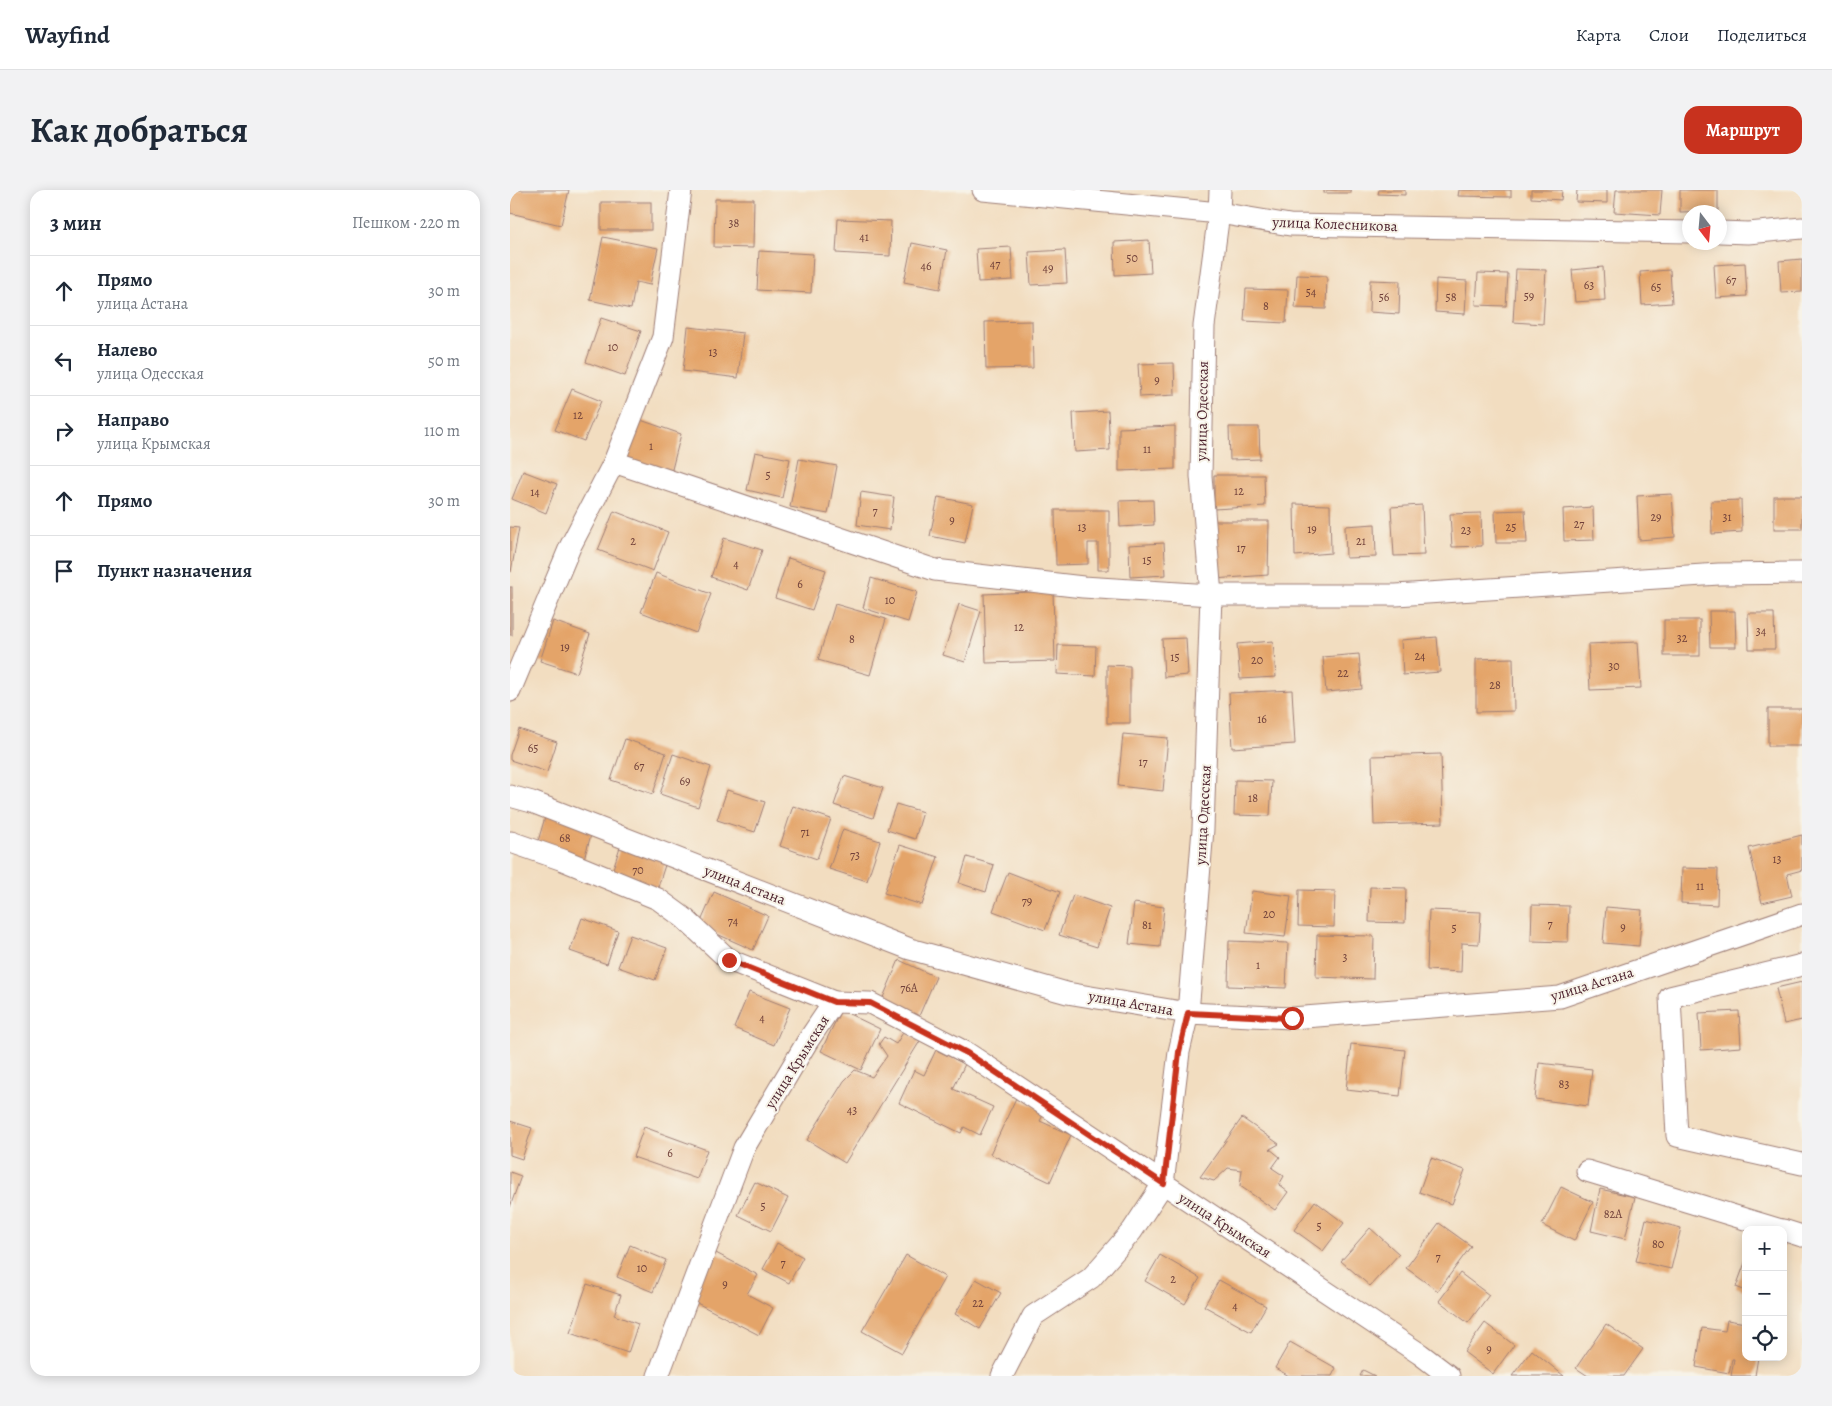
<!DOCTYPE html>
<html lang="ru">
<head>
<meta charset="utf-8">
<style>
	body { margin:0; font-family:Alegreya,serif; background:#f2f2f3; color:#1f2937 }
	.controls { position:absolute; right:15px; bottom:15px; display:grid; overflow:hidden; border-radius:10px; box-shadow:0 2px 12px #0003 }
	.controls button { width:45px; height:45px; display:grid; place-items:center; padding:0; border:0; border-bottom:1px solid #e0e1e3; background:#fff; color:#1f2937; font:25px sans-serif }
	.compass { position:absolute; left:1172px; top:15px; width:45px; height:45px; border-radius:50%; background:#fff; box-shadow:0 2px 12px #0003; rotate:164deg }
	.stop { position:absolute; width:15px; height:15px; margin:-11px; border:4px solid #c8321e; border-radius:50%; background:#fff }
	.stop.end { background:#c8321e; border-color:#fff; box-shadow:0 1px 5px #0008 }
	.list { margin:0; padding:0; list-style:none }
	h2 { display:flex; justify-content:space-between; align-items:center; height:65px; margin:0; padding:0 20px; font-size:21px }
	h2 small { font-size:16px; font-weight:400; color:#747a83 }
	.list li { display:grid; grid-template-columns:32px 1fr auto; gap:15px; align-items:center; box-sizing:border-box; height:70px; padding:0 20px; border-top:1px solid #e0e1e3 }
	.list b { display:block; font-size:19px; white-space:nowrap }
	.list p { margin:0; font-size:16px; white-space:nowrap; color:#747a83 }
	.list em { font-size:16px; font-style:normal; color:#747a83 }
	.icon { flex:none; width:28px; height:28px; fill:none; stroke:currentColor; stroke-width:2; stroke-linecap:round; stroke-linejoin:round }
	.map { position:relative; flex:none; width:1292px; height:1186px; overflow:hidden; border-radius:15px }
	header { display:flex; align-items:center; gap:30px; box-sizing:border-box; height:70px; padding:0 25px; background:#fff; border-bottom:1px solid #e0e1e3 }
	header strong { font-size:24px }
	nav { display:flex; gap:28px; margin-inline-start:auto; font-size:18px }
	.intro { display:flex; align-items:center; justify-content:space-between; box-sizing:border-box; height:120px; padding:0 30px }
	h1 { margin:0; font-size:35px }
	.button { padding:12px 22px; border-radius:15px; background:#c8321e; color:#fff; font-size:18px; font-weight:700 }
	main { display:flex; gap:30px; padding:0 30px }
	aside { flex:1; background:#fff; border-radius:15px; box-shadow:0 2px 12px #0003 }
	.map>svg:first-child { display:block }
	.building { fill:#e4a469 }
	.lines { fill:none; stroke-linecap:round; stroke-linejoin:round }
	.minor-casing { stroke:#9e7e76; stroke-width:23 }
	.minor { stroke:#fff; stroke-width:21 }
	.route { stroke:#c8321e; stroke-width:6 }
	.labels { text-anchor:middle; stroke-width:4; stroke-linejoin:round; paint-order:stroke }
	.number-label { font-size:12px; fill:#70403a }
	.street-label { font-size:15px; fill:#4a1f2b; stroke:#f7f3e8 }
</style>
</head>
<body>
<header>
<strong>Wayfind</strong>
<nav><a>Карта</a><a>Слои</a><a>Поделиться</a></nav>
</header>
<div class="intro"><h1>Как добраться</h1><a class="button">Маршрут</a></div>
<main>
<aside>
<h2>3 мин<small>Пешком · 220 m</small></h2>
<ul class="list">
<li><svg class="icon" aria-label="ahead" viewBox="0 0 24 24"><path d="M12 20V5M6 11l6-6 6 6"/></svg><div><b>Прямо</b><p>улица Астана</p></div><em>30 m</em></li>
<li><svg class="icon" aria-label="left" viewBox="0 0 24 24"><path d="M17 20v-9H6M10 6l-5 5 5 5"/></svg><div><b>Налево</b><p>улица Одесская</p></div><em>50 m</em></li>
<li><svg class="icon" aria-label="right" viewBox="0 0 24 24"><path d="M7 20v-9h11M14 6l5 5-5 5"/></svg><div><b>Направо</b><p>улица Крымская</p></div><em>110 m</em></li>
<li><svg class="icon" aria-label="ahead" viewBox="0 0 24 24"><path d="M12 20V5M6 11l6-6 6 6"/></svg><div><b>Прямо</b></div><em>30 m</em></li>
<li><svg class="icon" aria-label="arrive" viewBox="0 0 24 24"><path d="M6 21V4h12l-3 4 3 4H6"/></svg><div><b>Пункт назначения</b></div></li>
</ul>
</aside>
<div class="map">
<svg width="1292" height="1186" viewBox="0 0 1292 1186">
	<rect width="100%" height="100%" fill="#f7f3e8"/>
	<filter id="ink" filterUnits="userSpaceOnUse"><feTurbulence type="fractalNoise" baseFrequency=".02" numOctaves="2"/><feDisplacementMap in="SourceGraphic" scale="10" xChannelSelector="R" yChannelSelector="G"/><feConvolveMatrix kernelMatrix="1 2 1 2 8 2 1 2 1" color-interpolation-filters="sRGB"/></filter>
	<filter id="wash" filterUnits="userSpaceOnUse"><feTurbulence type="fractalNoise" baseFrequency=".0096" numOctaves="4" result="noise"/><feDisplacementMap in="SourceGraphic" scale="20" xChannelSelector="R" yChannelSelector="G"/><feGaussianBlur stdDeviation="1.12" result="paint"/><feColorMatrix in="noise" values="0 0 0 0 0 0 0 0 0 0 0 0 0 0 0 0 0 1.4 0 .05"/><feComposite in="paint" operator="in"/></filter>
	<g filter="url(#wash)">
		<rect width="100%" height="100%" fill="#f2ddc0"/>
		<g id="blocks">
			<!-- building -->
			<g class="building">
				<path d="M0,0H59L51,35L0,23Z"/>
				<rect x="814" y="0" width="27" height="3"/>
				<path d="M869,0H895V5L868,4Z"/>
				<path d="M949,0H1001V7L948,6Z"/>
				<path d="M1021,0H1052L1051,10L1021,8Z"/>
				<path d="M1067,0H1097V13L1066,12Z"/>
				<path d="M1106,0H1152L1150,25L1104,22Z"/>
				<path d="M1170,0H1208V21L1170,22Z"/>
				<path d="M205,9H244L243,58L204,57Z"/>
				<rect x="91" y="12" width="50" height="28"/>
				<path d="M328,29L381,31L380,66L326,63Z"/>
				<path d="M93,47L148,58L140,95L126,92L121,119L80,110Z"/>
				<path d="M639,50L641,83L605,85L604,52Z"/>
				<path d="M402,53L437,60L430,99L394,92Z"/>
				<path d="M501,57L503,90L468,92L466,59Z"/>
				<path d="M555,60L557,93L521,95L519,62Z"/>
				<path d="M249,61L303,64L301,103L247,100Z"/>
				<path d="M1292,69V102L1271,103L1269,71Z"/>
				<path d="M1235,73L1237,106L1206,108L1204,75Z"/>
				<path d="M1093,77L1095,110L1065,112L1062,80Z"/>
				<path d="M1006,79L1036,80L1033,134L1003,132Z"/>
				<path d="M1160,80L1162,113L1132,115L1130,82Z"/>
				<path d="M968,83L998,84L996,116L966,115Z"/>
				<path d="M787,85L817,86L816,119L785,118Z"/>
				<path d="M926,89L957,91L955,124L925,122Z"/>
				<path d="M860,90L890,91L889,124L859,122Z"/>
				<path d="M736,99L778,100L776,133L734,131Z"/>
				<path d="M91,128L131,141L115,186L76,172Z"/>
				<path d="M522,131L523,178L476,179L475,132Z"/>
				<path d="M178,137L233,143L228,188L173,181Z"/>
				<path d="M664,173L665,205L630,207L628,174Z"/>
				<path d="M62,199L91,211L74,251L45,240Z"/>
				<path d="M598,221L600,260L565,262L563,223Z"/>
				<path d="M122,227L171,244L160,287L110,268Z"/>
				<path d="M665,236V279L609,281V238Z"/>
				<path d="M719,237H749L750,269L720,270Z"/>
				<path d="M245,262L280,269L272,308L237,300Z"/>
				<path d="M289,269L327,276L318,324L280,317Z"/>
				<path d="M13,281L47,294L36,323L2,309Z"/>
				<path d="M704,285H754L755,316L704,319Z"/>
				<path d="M351,302L384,307L380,340L347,335Z"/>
				<path d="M1162,304L1165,347L1129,350L1127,306Z"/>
				<rect x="1264" y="306" width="28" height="33"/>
				<path d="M428,307L463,314L455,353L420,346Z"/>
				<path d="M643,310L644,335L610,337L609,311Z"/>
				<path d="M1231,310L1232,342L1202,344L1201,311Z"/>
				<path d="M784,314L820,315L821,363L785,366Z"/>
				<path d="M912,315L914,365L884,366L881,317Z"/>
				<path d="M1083,317L1084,350L1054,351L1053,319Z"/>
				<path d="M545,320H599V380H588V353H578V374L546,375Z"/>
				<path d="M1015,320L1017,353H986L985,321Z"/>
				<path d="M104,321L158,342L143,381L88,360Z"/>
				<path d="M971,323L972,356L942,357L940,324Z"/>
				<path d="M703,331H759L758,385L704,389Z"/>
				<path d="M865,334L866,367L836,368L835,336Z"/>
				<path d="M0,337L9,338L1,382H0Z"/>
				<path d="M214,348L252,360L238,400L201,387Z"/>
				<path d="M654,353L656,385L620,387L619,355Z"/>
				<path d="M278,368L316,380L302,420L265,408Z"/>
				<path d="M146,383L201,404L186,443L131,422Z"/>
				<path d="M361,388L407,402L398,432L353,418Z"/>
				<rect x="0" y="397" width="2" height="48"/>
				<path d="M543,401L545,471L476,473L474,404Z"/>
				<path d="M325,414L376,429L360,485L308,470Z"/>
				<path d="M449,414L471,421L455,472L433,465Z"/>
				<path d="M1199,421H1225L1226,457H1200Z"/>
				<path d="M1238,423H1264L1265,459H1239Z"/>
				<rect x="1154" y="430" width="36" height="36"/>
				<path d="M43,431L80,444L67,483L30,471Z"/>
				<path d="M927,447L930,482L893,485L891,450Z"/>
				<path d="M676,448L678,485L654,487L652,449Z"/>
				<path d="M763,451L766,487L730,489L727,454Z"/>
				<path d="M1128,452L1131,498L1080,500L1078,454Z"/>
				<path d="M548,455L586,456L585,486L547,484Z"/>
				<path d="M849,464L852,499L816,502L813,467Z"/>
				<path d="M1003,468L1004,521L966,522V469Z"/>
				<path d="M597,475L620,476V533H597Z"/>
				<path d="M782,500L785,554L722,558L719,503Z"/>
				<rect x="1258" y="519" width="34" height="37"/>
				<path d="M9,539L47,552L37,582L0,570V565Z"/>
				<path d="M613,544L658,548L653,601L608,596Z"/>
				<path d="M115,549L156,563L143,604L101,590Z"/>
				<path d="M163,564L201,577L188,617L150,604Z"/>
				<path d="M931,564L933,633L864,635L862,566Z"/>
				<path d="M334,586L373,598L363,628L324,615Z"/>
				<path d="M725,590L762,591L760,626L724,625Z"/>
				<path d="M217,600L255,612L245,642L207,630Z"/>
				<path d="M386,614L413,622L405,649L377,640Z"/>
				<path d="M283,616L321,629L307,669L270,656Z"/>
				<path d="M36,624L83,638L73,672L26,658Z"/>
				<path d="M333,639L370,651L357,691L319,679Z"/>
				<path d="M1292,645V680L1277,684L1282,706L1252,713L1239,658Z"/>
				<path d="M390,655L428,667L412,715L374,703Z"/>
				<path d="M110,657L156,672L146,703L100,688Z"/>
				<path d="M457,667L484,675L476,702L449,693Z"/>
				<path d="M1172,678L1208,679L1207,715L1171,713Z"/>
				<path d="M498,682L550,702L535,740L483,721Z"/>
				<path d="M860,697L896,698L895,733L859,732Z"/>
				<path d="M789,700L825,701L824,737L788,736Z"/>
				<path d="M742,701L781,706L775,747L736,743Z"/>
				<path d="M204,702L258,726L243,760L189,736Z"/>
				<path d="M563,705L600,718L587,757L549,745Z"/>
				<path d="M624,713L654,717L650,757L619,754Z"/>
				<path d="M1022,715L1059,716L1058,752L1021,751Z"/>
				<path d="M1096,717L1132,720L1129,756L1093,753Z"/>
				<path d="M919,720L971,722L969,754L952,753L951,782L917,780Z"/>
				<path d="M72,728L108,741L97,774L60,761Z"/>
				<path d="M120,745L157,758L145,790L108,777Z"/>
				<path d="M807,745L864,746L863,789L806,787Z"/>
				<path d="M719,751L778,753L776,798L718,796Z"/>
				<path d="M389,770L426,787L409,826L372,810Z"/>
				<path d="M1292,792V830L1274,834L1266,798Z"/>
				<path d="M239,802L280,818L264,855L224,838Z"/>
				<path d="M331,820L370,839L351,880L311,861Z"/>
				<path d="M1229,821L1231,857L1191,860L1189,823Z"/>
				<path d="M394,841L410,851L335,973L297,950L334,891L345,880L362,887L377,866L369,854L374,847L386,854Z"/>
				<path d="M841,854L895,860L890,906L836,900Z"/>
				<path d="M426,860L455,874L443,899L483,917L470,945L454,937L451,943L389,913L404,880L414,885Z"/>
				<path d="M1029,873L1082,879L1078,916L1025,909Z"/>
				<path d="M506,908L535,921L530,931L561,945L540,992L480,964Z"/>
				<path d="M732,928L769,954L760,959L770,967L762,978L774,986L769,995L778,1002L765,1020L730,996L732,980L718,978L704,991L690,987Z"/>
				<path d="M0,931L22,938L12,969L0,965Z"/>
				<path d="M134,937L197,960L187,989L123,967Z"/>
				<path d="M921,968L955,980L942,1014L909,1002Z"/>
				<path d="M0,982L11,986L0,1017Z"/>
				<path d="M245,992L278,1008L261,1041L228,1025Z"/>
				<path d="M1051,997L1083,1012L1064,1051L1032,1035Z"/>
				<path d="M1090,999L1125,1007L1115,1049L1081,1041Z"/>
				<path d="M805,1011L834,1033L813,1061L784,1040Z"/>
				<path d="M1136,1029L1171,1038L1161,1079L1126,1071Z"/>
				<path d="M929,1033L961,1056L928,1101L896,1078Z"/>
				<path d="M860,1038L889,1064L860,1096L831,1071Z"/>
				<path d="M267,1053L293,1067L279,1093L253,1079Z"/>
				<path d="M120,1055L156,1070L143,1102L107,1087Z"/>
				<path d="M204,1062L248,1085L237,1104L263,1118L249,1145L179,1109Z"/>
				<path d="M396,1065L435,1087L392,1163L352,1141Z"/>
				<path d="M650,1065L690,1088L675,1114L635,1091Z"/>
				<path d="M1236,1070V1101L1226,1097Z"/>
				<path d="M950,1083L979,1105L958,1133L929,1111Z"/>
				<path d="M466,1089L491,1103L470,1139L445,1124Z"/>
				<path d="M709,1090L756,1116L741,1142L694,1116Z"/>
				<path d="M77,1094L111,1105L104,1125L128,1134L118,1163L60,1143Z"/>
				<path d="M1217,1130L1236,1133V1167H1248L1245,1186H1221L1224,1169H1222L1219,1183L1186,1177L1192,1138L1215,1141Z"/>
				<path d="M975,1133L1004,1155L983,1184L954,1162Z"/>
				<path d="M1096,1134L1133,1159L1114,1186H1078L1066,1178Z"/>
				<path d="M780,1152L826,1178L822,1186H779L765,1178Z"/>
				<path d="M1022,1160L1054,1186H1002Z"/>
				<path d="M853,1180L865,1186H850Z"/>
			</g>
		</g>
	</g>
	<g filter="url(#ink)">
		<use href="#blocks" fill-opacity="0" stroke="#9e7e76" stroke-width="1"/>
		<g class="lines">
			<!-- minor casing -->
			<g class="minor-casing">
				<g id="minor">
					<path d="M473,0L709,23L780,35L1180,42"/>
					<path d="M1210,42L1238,43L1292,38"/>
					<path d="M104,272L425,380L573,397L701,405H886L1209,384L1292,383"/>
					<path d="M0,501L60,357L104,272L153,147L171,0"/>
					<path d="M0,606L22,612L400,759L557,803L678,823L782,828L1050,807L1292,724"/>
					<path d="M1,652L53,670L148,709L174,728L219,770L324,812"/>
					<path d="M1292,775L1160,807L1167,946L1292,974"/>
					<path d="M1077,981L1271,1040"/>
					<path d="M1273,1040L1292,1046"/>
					<path d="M148,1186L234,958L297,852L324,812L360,813L457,863L910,1164L939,1186"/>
					<path d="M492,1186L523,1126L581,1088L622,1041L653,994L669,862L678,823L693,639L701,405L691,286L694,136L709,23L710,0"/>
				</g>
			</g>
			<!-- minor -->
			<use href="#minor" class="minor"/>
		</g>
	</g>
	<g class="lines" filter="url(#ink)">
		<!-- route -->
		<path class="route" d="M219,770L324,812L360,813L457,863L654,994L669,862L678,823L782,828"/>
	</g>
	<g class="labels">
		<!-- number labels -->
		<g class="number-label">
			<text x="224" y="37">38</text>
			<text x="354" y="51">41</text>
			<text x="622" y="72">50</text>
			<text x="485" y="78">47</text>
			<text x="416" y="80">46</text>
			<text x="538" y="82">49</text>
			<text x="1221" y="94">67</text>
			<text x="1079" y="99">63</text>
			<text x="1146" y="101">65</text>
			<text x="801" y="106">54</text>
			<text x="1019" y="110">59</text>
			<text x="874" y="111">56</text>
			<text x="941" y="111">58</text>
			<text x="756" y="120">8</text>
			<text x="103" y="161">10</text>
			<text x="203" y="166">13</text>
			<text x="647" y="194">9</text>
			<text x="68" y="229">12</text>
			<text x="141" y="260">1</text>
			<text x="637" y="263">11</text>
			<text x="258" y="289">5</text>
			<text x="729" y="305">12</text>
			<text x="25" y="306">14</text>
			<text x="365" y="325">7</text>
			<text x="1146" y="331">29</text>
			<text x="1217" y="331">31</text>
			<text x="442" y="334">9</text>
			<text x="1069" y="338">27</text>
			<text x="572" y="341">13</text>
			<text x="1001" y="341">25</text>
			<text x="802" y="343">19</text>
			<text x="956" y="344">23</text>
			<text x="123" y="355">2</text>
			<text x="851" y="355">21</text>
			<text x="731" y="362">17</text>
			<text x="637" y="374">15</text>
			<text x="226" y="378">4</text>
			<text x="290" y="398">6</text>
			<text x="380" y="414">10</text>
			<text x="509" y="441">12</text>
			<text x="1251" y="445">34</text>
			<text x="1172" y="452">32</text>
			<text x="342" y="453">8</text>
			<text x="55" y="461">19</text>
			<text x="910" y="470">24</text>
			<text x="665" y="471">15</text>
			<text x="747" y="474">20</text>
			<text x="1104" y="480">30</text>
			<text x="833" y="487">22</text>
			<text x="985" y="499">28</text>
			<text x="752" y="533">16</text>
			<text x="23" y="562">65</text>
			<text x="633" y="576">17</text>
			<text x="129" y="580">67</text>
			<text x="175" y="595">69</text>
			<text x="743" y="612">18</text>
			<text x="295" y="646">71</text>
			<text x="55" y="652">68</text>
			<text x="345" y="669">73</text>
			<text x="1267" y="673">13</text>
			<text x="128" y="684">70</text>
			<text x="1190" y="700">11</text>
			<text x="517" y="715">79</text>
			<text x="759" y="728">20</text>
			<text x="223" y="735">74</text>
			<text x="1040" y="738">7</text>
			<text x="637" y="739">81</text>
			<text x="1113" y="741">9</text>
			<text x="944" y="742">5</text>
			<text x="835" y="771">3</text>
			<text x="748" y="779">1</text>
			<text x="399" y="802">76А</text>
			<text x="252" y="832">4</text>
			<text x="1054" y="898">83</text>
			<text x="342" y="924">43</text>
			<text x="160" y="967">6</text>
			<text x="253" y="1020">5</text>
			<text x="1103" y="1028">82А</text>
			<text x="809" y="1040">5</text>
			<text x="1148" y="1058">80</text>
			<text x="928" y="1071">7</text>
			<text x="273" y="1077">7</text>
			<text x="132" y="1082">10</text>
			<text x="663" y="1093">2</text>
			<text x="215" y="1098">9</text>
			<text x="468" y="1117">22</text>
			<text x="725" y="1120">4</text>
			<text x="979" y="1163">9</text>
		</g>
		<!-- street labels -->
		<g class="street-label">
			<text transform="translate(825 34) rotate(2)" y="5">улица Колесникова</text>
			<text transform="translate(692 221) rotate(-89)" y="5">улица Одесская</text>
			<text transform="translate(693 625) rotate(-87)" y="5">улица Одесская</text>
			<text transform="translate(235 695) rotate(21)" y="5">улица Астана</text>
			<text transform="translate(1082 794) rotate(-17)" y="5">улица Астана</text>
			<text transform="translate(621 813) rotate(10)" y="5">улица Астана</text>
			<text transform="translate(287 872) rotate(-58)" y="5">улица Крымская</text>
			<text transform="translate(715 1035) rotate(33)" y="5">улица Крымская</text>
		</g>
	</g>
</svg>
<div class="controls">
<button>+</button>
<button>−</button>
<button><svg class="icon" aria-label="locate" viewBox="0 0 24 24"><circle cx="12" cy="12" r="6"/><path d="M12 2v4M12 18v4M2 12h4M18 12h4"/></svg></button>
</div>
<svg class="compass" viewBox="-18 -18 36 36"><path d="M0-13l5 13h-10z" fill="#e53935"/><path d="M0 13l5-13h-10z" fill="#747a83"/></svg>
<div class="stop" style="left:782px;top:828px"></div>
<div class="stop end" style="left:219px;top:770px"></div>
</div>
</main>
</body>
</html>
